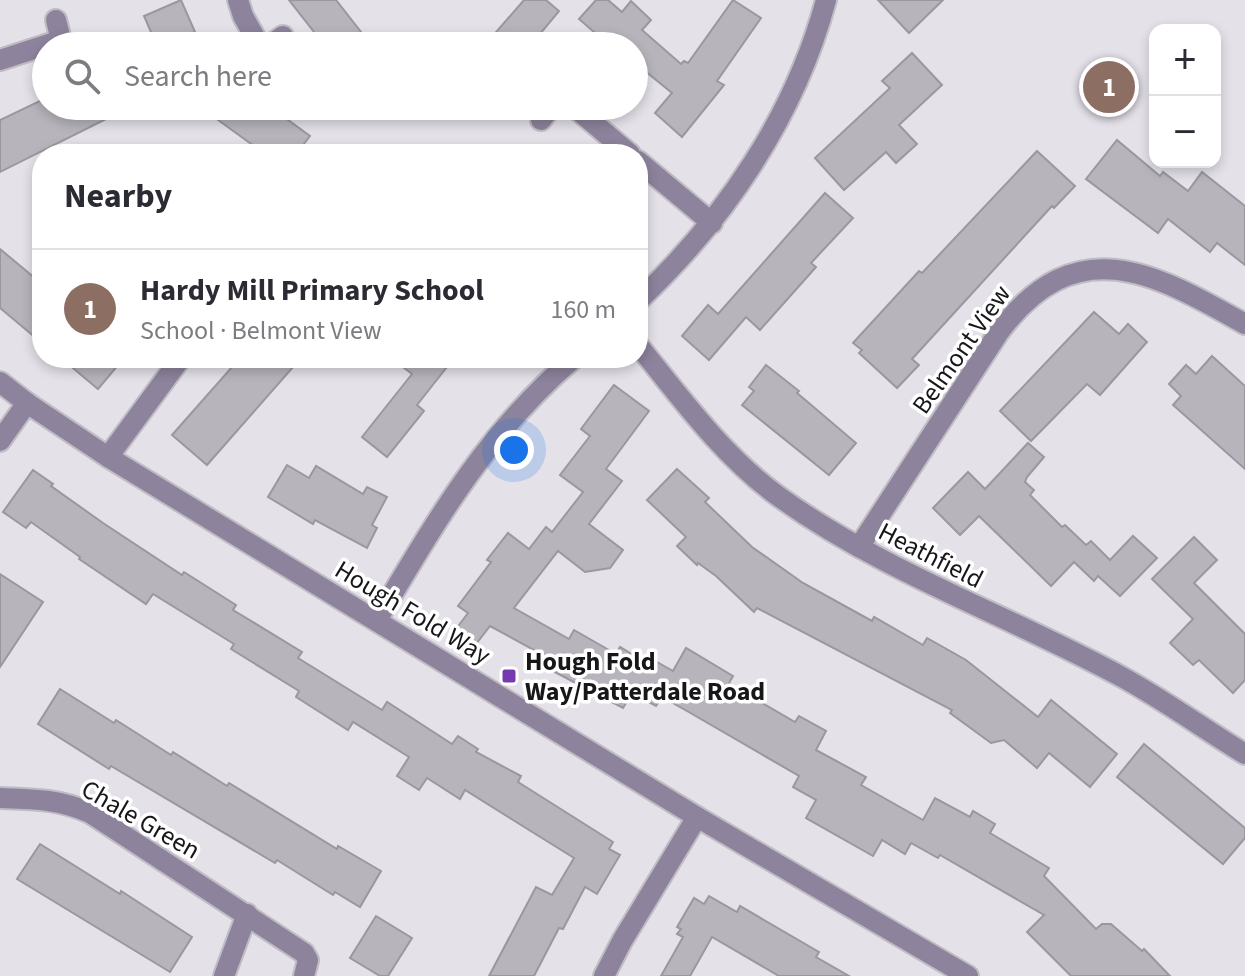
<!DOCTYPE html>
<html lang="en">
<head>
<meta charset="utf-8">
<style>
	body { margin:0; font-family:"Source Sans 3",sans-serif; background:#f2f2f3; color:#2b2b33 }
	.controls { position:absolute; right:24px; top:24px; display:grid; overflow:hidden; border-radius:16px; box-shadow:0 4px 12px #0003 }
	.controls button { width:72px; height:72px; display:grid; place-items:center; padding:0; border:0; border-bottom:2px solid #e1e1e2; background:#fff; color:#2b2b33; font:40px sans-serif }
	.you { position:absolute; left:514px; top:450px; width:28px; height:28px; margin:-20px; border:6px solid #fff; border-radius:50%; background:#1a73e8; box-shadow:0 0 0 12px #1a73e833 }
	.badge { display:grid; place-items:center; width:52px; height:52px; border-radius:50%; background:#0f766e; color:#fff; font-size:26px; font-weight:700 }
	.pin { position:absolute; translate:-50% -50%; border:4px solid #fff; box-shadow:0 2px 8px #0006 }
	.list { margin:0; padding:0; list-style:none }
	h2 { display:flex; justify-content:space-between; align-items:center; height:104px; margin:0; padding:0 32px; font-size:34px }
	h2 small { font-size:26px; font-weight:400; color:#7c7c81 }
	.list li { display:grid; grid-template-columns:52px 1fr auto; gap:24px; align-items:center; box-sizing:border-box; height:120px; padding:0 32px; border-top:2px solid #e1e1e2 }
	.list b { display:block; font-size:30px; white-space:nowrap }
	.list p { margin:0; font-size:26px; white-space:nowrap; color:#7c7c81 }
	.list em { font-size:26px; font-style:normal; color:#7c7c81 }
	.icon { flex:none; width:44px; height:44px; fill:none; stroke:currentColor; stroke-width:2; stroke-linecap:round; stroke-linejoin:round }
	.map { position:relative; flex:none; width:1245px; height:976px; overflow:hidden }
	.search { position:absolute; background:#fff; box-shadow:0 4px 12px #0003; left:32px; top:32px; width:616px; height:88px; display:flex; align-items:center; gap:20px; box-sizing:border-box; padding:0 28px; border-radius:44px; color:#7c7c81; font-size:30px }
	.panel { position:absolute; background:#fff; box-shadow:0 4px 12px #0003; left:32px; top:144px; width:616px; height:224px; border-radius:32px }
	.map>svg:first-child { display:block }
	.building { fill:#b7b4bc; stroke:#9a979f; stroke-width:2 }
	.lines { fill:none; stroke-linecap:round; stroke-linejoin:round }
	.street-casing { stroke:#bfbcc4; stroke-width:24 }
	.street { stroke:#8d839c; stroke-width:20 }
	.poi-dot { fill:#763ab0; stroke:#fff; stroke-width:3 }
	.labels { text-anchor:middle; stroke-width:7; stroke-linejoin:round; paint-order:stroke }
	.street-label { font-size:26px; fill:#171619; stroke:#fff }
	.poi-label { font-size:26px; font-weight:bold; fill:#171619; stroke:#fff; text-anchor:start }
</style>
</head>
<body>
<div class="map">
<svg width="1245" height="976" viewBox="0 0 1245 976">
	<rect width="100%" height="100%" fill="#e4e1e9"/>
	<!-- building -->
	<g class="building">
		<path d="M181,0L195,32L163,46H157L144,16Z"/>
		<path d="M289,0H336L372,46H325Z"/>
		<path d="M524,0H546L559,11L530,46H484Z"/>
		<path d="M596,0H608L622,12L631,1L651,20L642,30L681,64L684,61L688,63L733,0L761,18L717,81L724,85L682,137L655,113L672,93L634,62V46H610L579,19Z"/>
		<path d="M878,0H943L909,33Z"/>
		<path d="M912,53L942,85L899,125L917,144L896,163L886,152L844,190L815,158L890,88L882,81Z"/>
		<path d="M46,98V106H132L0,172V120Z"/>
		<path d="M199,106H269L310,136L296,154H265Z"/>
		<path d="M1117,140L1160,176L1163,172L1188,191L1202,172L1245,206V265L1217,243L1210,252L1168,219L1158,233L1086,179Z"/>
		<path d="M1037,151L1075,186L1054,208L1052,206L912,359L919,365L897,388L859,353L862,350L853,343L919,271L922,273Z"/>
		<path d="M825,193L853,218L811,263L816,267L760,330L746,317L709,360L682,336L708,305L718,314Z"/>
		<path d="M0,249L42,284V343L0,308Z"/>
		<path d="M1094,312L1119,334L1128,324L1147,342L1100,395L1087,384L1031,441L1000,411Z"/>
		<path d="M1212,356L1245,386V469L1173,405L1181,396L1169,384L1186,365L1196,374Z"/>
		<path d="M61,358H124L98,389Z"/>
		<path d="M240,358H301L207,465L172,435Z"/>
		<path d="M391,358H454L417,405L424,411L387,457L362,437L412,374Z"/>
		<path d="M766,365L799,391L797,393L803,398L856,443L829,475L742,405L754,391L749,387Z"/>
		<path d="M614,385L649,411L606,469L622,481L589,524L623,550L610,568L585,572L558,551L514,608L569,639L574,630L616,654L620,647L645,662L648,657L673,671L686,648L733,676L729,683L752,697L795,722L799,716L826,731L816,750L866,777L861,785L923,820L935,798L970,817L973,811L995,824L990,833L1049,868L1044,876L1096,929L1102,924H1111L1142,951L1144,949L1170,976H1071L1027,932L1044,915L940,855L938,858L911,843L905,854L882,840L873,856L806,818L816,800L793,787L799,776L687,711L662,697L656,706L632,693L623,708L551,670L556,662L490,626L476,644L456,629L468,613L458,606L491,562L487,560L508,533L529,549L546,527L552,532L583,492L560,475L590,436L581,429Z"/>
		<path d="M1028,443L1044,457L1027,477L1025,482L1034,490L1030,495L1062,527L1065,525L1086,545L1091,541L1110,560L1133,536L1157,558L1120,596L1098,576L1094,581L1074,562L1051,586L979,516L960,535L933,508L968,472L985,489Z"/>
		<path d="M287,465L309,478L316,466L363,494L367,487L387,497L372,525L377,528L367,548L315,520L313,524L268,497Z"/>
		<path d="M677,469L709,498L705,502L752,547L803,583L872,621L874,617L923,645L927,638L966,660L1038,717L1051,700L1117,754L1090,787L1049,753L1037,768L1004,740L991,743L950,713L952,710L757,608L754,612L716,576L698,563L697,565L677,546L686,537L647,500Z"/>
		<path d="M33,470L53,484L51,486L103,523L182,575L184,572L236,605L233,610L302,652L298,658L382,710L387,702L452,744L458,736L478,749L476,752L521,776L518,782L613,842L609,849L620,855L597,894L585,887L563,929L559,928L534,976H489L536,887L552,895L574,858L465,790L460,799L427,778L419,790L397,776L409,757L353,722L348,730L296,697L299,691L231,649L234,644L153,594L146,604L79,559L80,557L31,522L26,528L3,512Z"/>
		<path d="M1194,537L1217,560L1194,583L1245,634V680L1233,693L1199,660L1193,665L1170,643L1193,619L1152,579Z"/>
		<path d="M0,574L43,602L0,667Z"/>
		<path d="M60,689L114,723L116,720L171,755L173,752L227,786L229,783L337,849L338,846L381,871L360,907L335,892L333,895L277,860L275,863L111,766L109,769L38,724Z"/>
		<path d="M1144,744L1245,828V838L1223,864L1117,777Z"/>
		<path d="M40,844L120,894L121,891L192,937L170,972L17,879Z"/>
		<path d="M709,896L737,912L740,906L819,952L816,957L849,976H779L712,937L690,976H661L683,937L677,934L681,929L677,927L694,898L704,904Z"/>
		<path d="M376,916L412,938L388,976H380L350,958Z"/>
	</g>
	<g class="lines">
		<!-- street casing -->
		<g class="street-casing">
			<g id="street">
				<path d="M238,0L243,16L260,46"/>
				<path d="M56,20L61,40L66,46"/>
				<path d="M269,46L283,36"/>
				<path d="M0,60L61,40"/>
				<path d="M573,106L630,154"/>
				<path d="M541,120L552,106"/>
				<path d="M638,161L712,223"/>
				<path d="M638,301C725,219 795,116 826,0"/>
				<path d="M638,345C681,398 722,455 778,496C883,572 1008,615 1122,677C1164,700 1204,729 1245,754"/>
				<path d="M0,382L27,403L108,457L697,817L968,976"/>
				<path d="M0,441L27,403"/>
				<path d="M108,457L181,358"/>
				<path d="M859,547L999,332C1076,229 1153,272 1245,324"/>
				<path d="M377,620C435,523 486,433 574,358"/>
				<path d="M0,798C32,799 60,799 90,813L304,953L308,960L304,976"/>
				<path d="M224,976L247,914"/>
				<path d="M604,976L622,941L697,817"/>
			</g>
		</g>
		<!-- street -->
		<use href="#street" class="street"/>
	</g>
	<!-- markers -->
	<rect class="poi-dot" x="501" y="668" width="16" height="16" rx="4"/>
	<g class="labels">
		<!-- street labels -->
		<g class="street-label">
			<text transform="translate(961 349) rotate(-55)" y="9">Belmont View</text>
			<text transform="translate(931 555) rotate(27)" y="9">Heathfield</text>
			<text transform="translate(413 612) rotate(31)" y="9">Hough Fold Way</text>
			<text transform="translate(141 819) rotate(30)" y="9">Chale Green</text>
		</g>
		<!-- poi labels -->
		<g class="poi-label">
			<text x="525" y="670">Hough Fold<tspan x="525" dy="30">Way/Patterdale Road</tspan></text>
		</g>
	</g>
</svg>
<div class="controls">
<button>+</button>
<button>−</button>
</div>
<div class="you"></div>
<div class="pin badge" style="left:1109px;top:87px;background:#8d6e63">1</div>
<div class="search"><svg class="icon" aria-label="search" viewBox="0 0 24 24"><circle cx="10" cy="10" r="6"/><path d="M15 15l6 6"/></svg>Search here</div>
<section class="panel">
<h2>Nearby<small></small></h2>
<ul class="list">
<li><span class="badge" style="background:#8d6e63">1</span><div><b>Hardy Mill Primary School</b><p>School · Belmont View</p></div><em>160 m</em></li>
</ul>
</section>
</div>
</body>
</html>
